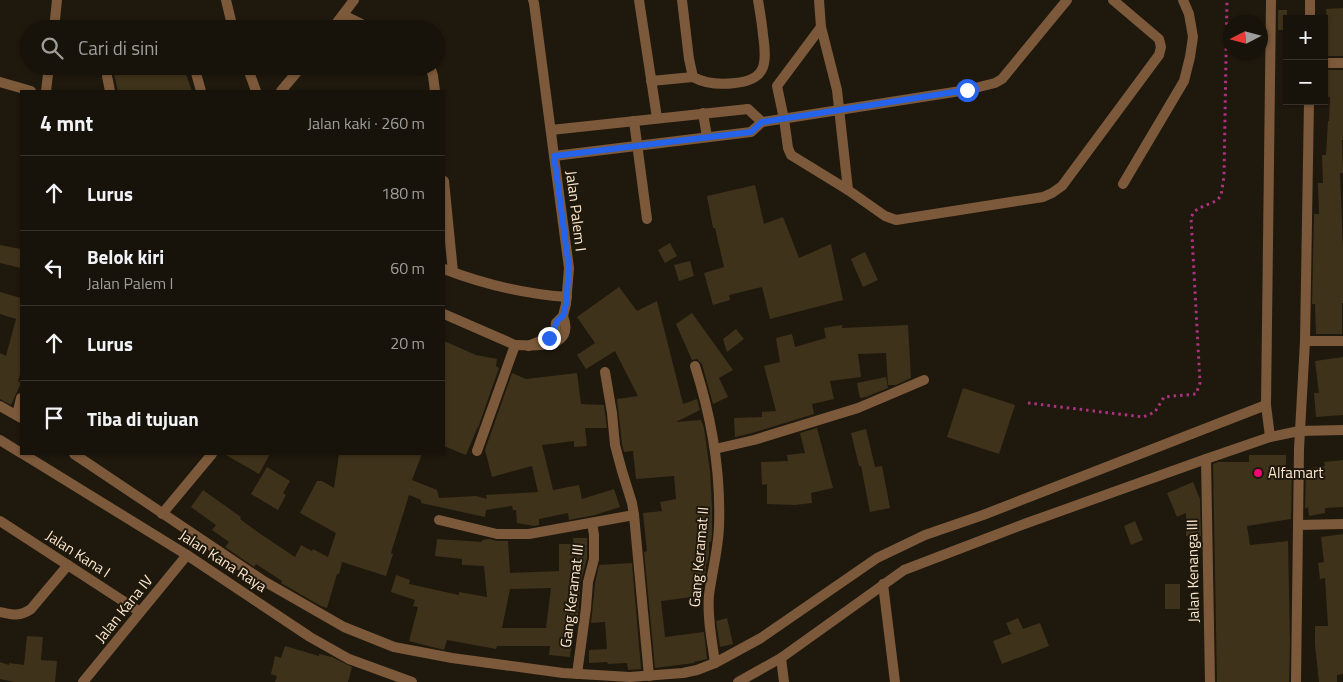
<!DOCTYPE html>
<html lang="id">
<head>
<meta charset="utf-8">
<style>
	body { margin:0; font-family:"Titillium Web",sans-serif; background:#242018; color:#f1f3f6 }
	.controls { position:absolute; right:15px; top:15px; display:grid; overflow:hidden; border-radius:0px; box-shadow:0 1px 4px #0004 }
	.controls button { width:45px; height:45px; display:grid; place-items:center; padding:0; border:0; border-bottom:1px solid #36322b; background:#17120a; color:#f1f3f6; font:25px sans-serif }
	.compass { position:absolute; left:1223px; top:15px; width:45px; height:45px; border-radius:50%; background:#17120a; box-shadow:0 1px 4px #0004; rotate:264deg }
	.stop { position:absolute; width:15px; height:15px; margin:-11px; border:4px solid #2563eb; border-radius:50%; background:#fff }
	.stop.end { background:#2563eb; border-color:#fff; box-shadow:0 1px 5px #0008 }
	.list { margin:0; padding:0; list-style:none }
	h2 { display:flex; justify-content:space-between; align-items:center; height:65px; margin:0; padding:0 20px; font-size:21px }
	h2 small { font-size:16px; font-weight:400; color:#9e9e9c }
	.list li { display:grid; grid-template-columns:32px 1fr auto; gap:15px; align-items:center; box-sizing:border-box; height:75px; padding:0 20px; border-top:1px solid #36322b }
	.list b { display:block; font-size:19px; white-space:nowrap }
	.list p { margin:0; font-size:16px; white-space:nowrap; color:#9e9e9c }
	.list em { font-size:16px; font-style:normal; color:#9e9e9c }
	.icon { flex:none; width:28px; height:28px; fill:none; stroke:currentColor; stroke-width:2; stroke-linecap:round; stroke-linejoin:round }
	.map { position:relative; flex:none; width:1343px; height:682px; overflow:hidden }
	.search { position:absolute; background:#17120a; box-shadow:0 1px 4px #0004; left:20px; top:20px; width:425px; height:55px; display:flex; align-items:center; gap:12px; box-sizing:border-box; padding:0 18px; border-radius:28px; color:#9e9e9c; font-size:19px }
	.panel { position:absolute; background:#17120a; box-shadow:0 1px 4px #0004; left:20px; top:90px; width:425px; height:365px; border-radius:0px }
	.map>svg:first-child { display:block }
	.building { fill:#3f321a; fill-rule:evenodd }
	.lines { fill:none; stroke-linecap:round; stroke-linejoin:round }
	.path { stroke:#ac317e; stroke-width:3; stroke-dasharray:2.5 4; stroke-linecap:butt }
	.minor { stroke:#7c593a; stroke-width:10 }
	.tertiary { stroke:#7c593a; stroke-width:10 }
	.route { stroke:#2563eb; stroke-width:6 }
	.poi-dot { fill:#ee0872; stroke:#1f180d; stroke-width:2 }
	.labels { text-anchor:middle; stroke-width:4; stroke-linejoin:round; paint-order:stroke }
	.street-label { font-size:15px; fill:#fde7cd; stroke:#1f180d }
	.poi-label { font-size:15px; fill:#fde7cd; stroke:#1f180d; text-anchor:start }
</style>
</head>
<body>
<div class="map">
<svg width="1343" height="682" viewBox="0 0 1343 682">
	<rect width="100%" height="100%" fill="#1f180d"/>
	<!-- building -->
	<g class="building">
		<path d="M1343,8V56H1324V31H1328L1326,9Z"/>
		<rect x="1278" y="10" width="9" height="20"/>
		<path d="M108,66H183L192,91H118L114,74Z"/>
		<path d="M1324,70H1343V140H1342L1343,173H1340L1343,250V303H1342V334H1316L1315,304H1312L1314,214H1319L1318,183H1323L1322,155H1326L1328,121H1329L1330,97L1324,96Z"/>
		<path d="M755,185L764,224L783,217L799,258L831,244L843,300L770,319L762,287L729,295L730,300L713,305L704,273L724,267L715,228H713L707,196Z"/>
		<path d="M670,243L677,256L665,263L658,250Z"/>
		<path d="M0,245L21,249V268L0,263Z"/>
		<path d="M865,252L878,280L863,287L851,259Z"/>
		<path d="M690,261L694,276L679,281L674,265Z"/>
		<path d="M619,287L637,311L657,301L683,404L697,399L700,410L676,422L701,420L704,428L710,471L712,507V535L711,542H709V554L707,564H706V568L704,582L692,584L693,597L661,601L665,637L704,632L707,659L694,662V663L655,668L644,552L647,551L643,513L662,511L660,502L676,499L674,476L636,479L633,451L624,452L622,444L617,399L638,396L615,351L586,369L577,355L595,343L577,317Z"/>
		<path d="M0,292L21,298V371L18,381L21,383L11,405L0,399V353L6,356L16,319L0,314Z"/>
		<path d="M692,313L733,370L719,378L728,397L713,404L702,364L697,359L692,360L676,324Z"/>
		<path d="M842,325V328L908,325L911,378L896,385H888L886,353L858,354L861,377L830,381L834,399L812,404L814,414L752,433L735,437L734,418L762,417V412L776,411L764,366L780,362L776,338L792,334L795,347L826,338L824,328Z"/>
		<path d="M736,329L744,339L727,352L723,339Z"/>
		<path d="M444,341L476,355L497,359L496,366L499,368L478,428V426L466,455L444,446Z"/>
		<path d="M1343,357V415L1316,417L1314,393H1319L1315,361Z"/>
		<path d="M512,373L526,379L577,373L581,404L604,405L607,428H585L587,446L574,447V441L542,445L553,490L579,485L582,499L614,489L620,507L595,515L569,520L568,513L539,519V525L534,526L517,523L516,510H513L512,506L486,510L485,517L421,503V500L409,495L391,553L393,554L386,576L342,562L339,574H337L327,608L321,606L281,583L282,581L256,564L254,567L225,547L229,542L212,530L216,525L191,507L203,490L241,517L240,519L262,535L295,557L301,545L312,551L313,549L328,557L336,533L300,513L317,481H322L334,488L339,454H422L412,480L437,490L439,498L476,496L487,499L486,495L538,492L532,466L492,477L485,450Z"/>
		<path d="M886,377L888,388L866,397L860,398L857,383Z"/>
		<path d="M963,388L1015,405L999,454L947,437Z"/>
		<path d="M817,428L833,488L811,493L812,503L795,505L767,504V484L762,485L761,462L788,461L787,455L805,453L800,433Z"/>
		<path d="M866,429L875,467L882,466L890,508L870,512L861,466H859L851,433Z"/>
		<path d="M224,454H270L259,474Z"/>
		<path d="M1249,455H1286V472L1292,471L1291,519L1247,526L1250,545L1288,541L1290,640L1289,682H1217L1213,464L1218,462H1249Z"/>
		<path d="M1343,460V507L1325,508V513L1309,516L1308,507L1305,509L1306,469L1325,466L1324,462Z"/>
		<path d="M267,467L290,481L283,493L286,495L278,510L251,494Z"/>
		<path d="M1193,482L1200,499L1201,536H1186V513L1177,517L1167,493Z"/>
		<path d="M1135,521L1143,540L1131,545L1124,526Z"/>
		<path d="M1343,534V674L1337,675V682H1319L1315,645V626H1328L1325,578L1320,579L1318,563L1324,562L1321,537Z"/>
		<path d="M573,538H587V558L581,581L577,624H574L570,657L549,655L550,646H497L496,649L447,640L444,650L409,641L418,607L413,606L415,600L391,592L396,575L410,580L409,584L459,595V592L487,597L484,566L462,565V559L435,556L437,539L482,542V540L489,539L497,541H508L510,573L559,571V544H574ZM551,588L546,628H502L510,589Z"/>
		<path d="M632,563L641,669L628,670L627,663L608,664L607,662L589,663V650L607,649L605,622L591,623L595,583L599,565Z"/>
		<rect x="1165" y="584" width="15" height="25"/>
		<path d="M727,618L733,644L720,647L716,621Z"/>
		<path d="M1018,618L1023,629L1040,623L1049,646L1002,664L993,641L1011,634L1006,623Z"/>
		<path d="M27,636L43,637L41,660L57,661L55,682H14L0,679V662L9,665V663L24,665Z"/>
		<path d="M285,646L319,656V654L332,657L352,667L348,682H275L277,676L271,674L275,656L281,658Z"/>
	</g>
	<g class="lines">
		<!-- path -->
		<path class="path" d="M1028,403L1143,417L1155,412L1164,397L1196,394L1200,383L1191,217L1195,211L1199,208L1216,201L1221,196L1224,176L1227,0"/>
		<!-- minor -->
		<g class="minor">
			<path d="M226,0L233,29"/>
			<path d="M639,0L657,118"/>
			<path d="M682,0L689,59L693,77C706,84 720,85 735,83C767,80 767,63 763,35C762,23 760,12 758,0"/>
			<path d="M819,0L821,27L837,90L848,190"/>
			<path d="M343,15L372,29"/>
			<path d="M1310,19V0"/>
			<path d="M821,27L777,86L784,119L788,148L791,155L848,190L885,216L896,220L1043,197L1052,193L1062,186L1159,55L1161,47L1159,39L1113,0"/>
			<path d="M54,29L57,0"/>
			<path d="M332,29L354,0"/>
			<path d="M1324,63H1343"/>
			<path d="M194,66L201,91"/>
			<path d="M247,66L256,91"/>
			<path d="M430,66L433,76L435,91"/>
			<path d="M107,76L110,91"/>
			<path d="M651,81L693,77"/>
			<path d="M0,82L31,91"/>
			<path d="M46,91L49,66"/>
			<path d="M281,91L302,66"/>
			<path d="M703,113L707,137"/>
			<path d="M634,121L647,219"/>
			<path d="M444,181L453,272"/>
			<path d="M1123,184L1184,81L1190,57L1193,37L1189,14L1183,0"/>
			<path d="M444,269C483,284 525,294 567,297"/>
			<path d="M444,314L515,345C535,346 576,349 563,316"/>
			<path d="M1305,341H1343"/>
			<path d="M528,346L553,336L555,332L556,323L563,316L566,304L569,268L554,156"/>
			<path d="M695,366C712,419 721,472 719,527C718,550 712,572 709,595C707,618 712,640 715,663"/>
			<path d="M605,372L612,413L615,445L622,471L632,503L634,515L649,676"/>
			<path d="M0,406L21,418"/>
			<path d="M17,415L21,398"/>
			<path d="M0,440L21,453"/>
			<path d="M715,449L754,440L858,408L924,380"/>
			<path d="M477,451L515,345"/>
			<path d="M23,454L187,555L310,637L349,659L412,682"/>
			<path d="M74,454L262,580L344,627L394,647L452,658L563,673L630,677L683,673L697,670L715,663L761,638L877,558L925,535L983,515L1266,405"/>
			<path d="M1206,459L1210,682"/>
			<path d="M162,514L212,454"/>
			<path d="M439,520L497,534H529L634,515"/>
			<path d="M0,521L140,612"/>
			<path d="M1298,525L1343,524"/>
			<path d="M883,584L895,682"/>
			<path d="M0,612C13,615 19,617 31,609L68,565"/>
			<path d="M577,674L586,608L588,582L594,559V535L592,523"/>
			<path d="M83,682L187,555"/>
			<path d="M1296,682L1299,449L1305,341L1309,101"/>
		</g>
		<!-- tertiary -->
		<g class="tertiary">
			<path d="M533,0L534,3L554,156L751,132L762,122L748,109L551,130"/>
			<path d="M762,122L967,90L995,83L1002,79L1067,0"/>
			<path d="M1270,437L1266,405L1271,0"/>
			<path d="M781,658L784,682"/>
			<path d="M738,682L781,658L904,570L1027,523L1206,459L1270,437L1299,431L1343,430"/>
		</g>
	</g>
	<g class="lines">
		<!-- route -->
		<path class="route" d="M549,338L555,332V326L558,320L563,316L566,304L569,268L554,156L751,132L762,122L967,90"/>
	</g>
	<!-- markers -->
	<circle class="poi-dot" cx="1258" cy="473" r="5"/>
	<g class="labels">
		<!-- street labels -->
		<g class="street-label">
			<text transform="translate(576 211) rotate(83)" y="5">Jalan Palem I</text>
			<text transform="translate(78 554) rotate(33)" y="5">Jalan Kana I</text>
			<text transform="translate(699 557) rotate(-85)" y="5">Gang Keramat II</text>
			<text transform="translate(223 561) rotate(33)" y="5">Jalan Kana Raya</text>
			<text transform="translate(1193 571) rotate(-91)" y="5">Jalan Kenanga III</text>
			<text transform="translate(572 596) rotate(-83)" y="5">Gang Keramat III</text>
			<text transform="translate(124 609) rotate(-51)" y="5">Jalan Kana IV</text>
		</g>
		<!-- poi labels -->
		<g class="poi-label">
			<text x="1268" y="478">Alfamart</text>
		</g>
	</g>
</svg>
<div class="controls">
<button>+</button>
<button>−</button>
</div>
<svg class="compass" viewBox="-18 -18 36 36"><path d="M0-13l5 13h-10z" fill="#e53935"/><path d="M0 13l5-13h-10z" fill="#9e9e9c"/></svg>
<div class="stop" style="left:967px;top:90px"></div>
<div class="stop end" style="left:549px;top:338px"></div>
<div class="search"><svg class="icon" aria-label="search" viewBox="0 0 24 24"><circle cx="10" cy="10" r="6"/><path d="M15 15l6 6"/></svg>Cari di sini</div>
<section class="panel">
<h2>4 mnt<small>Jalan kaki · 260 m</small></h2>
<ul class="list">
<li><svg class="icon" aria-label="ahead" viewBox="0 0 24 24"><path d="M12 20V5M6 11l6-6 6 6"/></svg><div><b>Lurus</b></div><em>180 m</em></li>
<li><svg class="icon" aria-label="left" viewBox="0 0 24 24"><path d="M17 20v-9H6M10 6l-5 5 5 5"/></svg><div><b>Belok kiri</b><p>Jalan Palem I</p></div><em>60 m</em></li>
<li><svg class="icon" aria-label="ahead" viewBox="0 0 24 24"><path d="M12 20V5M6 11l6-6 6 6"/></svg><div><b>Lurus</b></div><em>20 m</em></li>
<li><svg class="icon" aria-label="arrive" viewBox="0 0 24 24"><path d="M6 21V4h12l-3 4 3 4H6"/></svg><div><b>Tiba di tujuan</b></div></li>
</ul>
</section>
</div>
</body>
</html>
